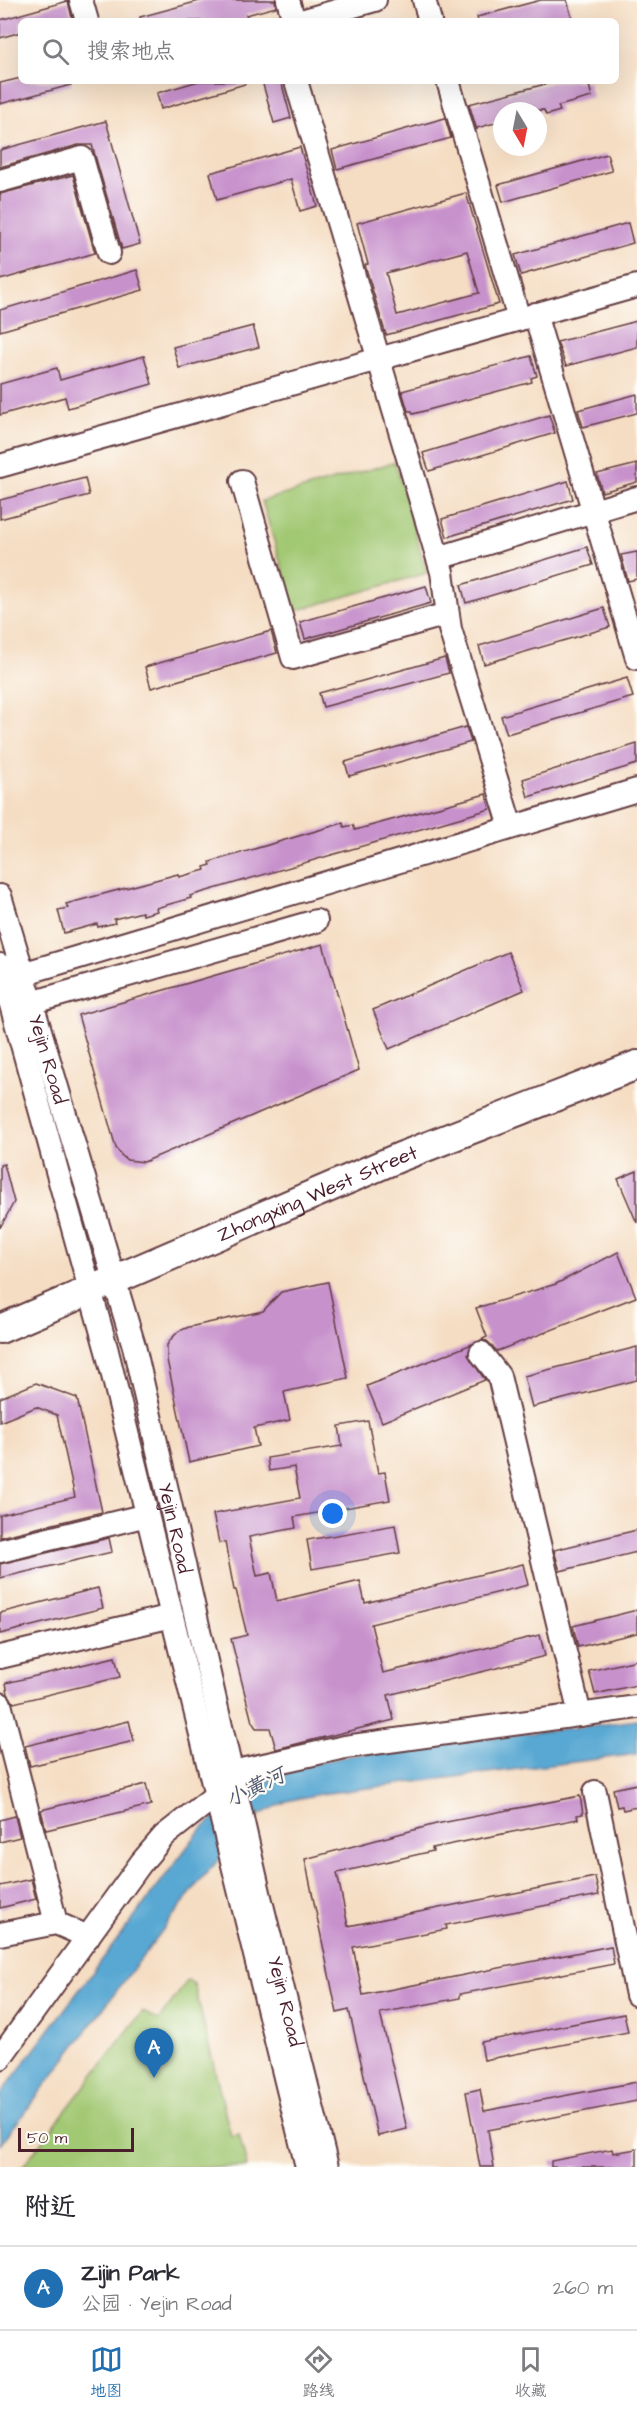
<!DOCTYPE html>
<html lang="zh">
<head>
<meta charset="utf-8">
<style>
	body { margin:0; font-family:"Architects Daughter","LXGW WenKai TC",sans-serif; background:#f2f2f3; color:#2b2b33 }
	.compass { position:absolute; left:493px; top:102px; width:54px; height:54px; border-radius:50%; background:#fff; box-shadow:0 6px 24px #0002; rotate:170deg }
	.scale { position:absolute; left:18px; bottom:15px; width:116px; box-sizing:border-box; padding-left:6px; border:3px solid #4a1f2b; border-top:0; font-size:16px; line-height:21px; white-space:nowrap; color:#4a1f2b; -webkit-text-stroke:4px #fdfcf7; paint-order:stroke }
	.you { position:absolute; left:333px; top:1514px; width:21px; height:21px; margin:-15px; border:4px solid #fff; border-radius:50%; background:#1a73e8; box-shadow:0 0 0 9px #1a73e833 }
	.badge { display:grid; place-items:center; width:39px; height:39px; border-radius:50%; background:#1f6fb2; color:#fff; font-size:20px; font-weight:700 }
	.pin { position:absolute; translate:-50% -50px; filter:drop-shadow(0 2px 3px #0008) }
	.pin::after { content:''; position:absolute; top:32px; width:21px; height:18px; background:inherit; clip-path:polygon(0 0,100% 0,50% 100%) }
	.list { margin:0; padding:0; list-style:none }
	h2 { display:flex; justify-content:space-between; align-items:center; height:78px; margin:0; padding:0 24px; font-size:26px }
	h2 small { font-size:20px; font-weight:400; color:#7c7c81 }
	.list li { display:grid; grid-template-columns:39px 1fr auto; gap:18px; align-items:center; box-sizing:border-box; height:84px; padding:0 24px; border-top:2px solid #e1e1e2 }
	.list b { display:block; font-size:22px; white-space:nowrap }
	.list p { margin:0; font-size:20px; white-space:nowrap; color:#7c7c81 }
	.list em { font-size:20px; font-style:normal; color:#7c7c81 }
	.icon { flex:none; width:33px; height:33px; fill:none; stroke:currentColor; stroke-width:2; stroke-linecap:round; stroke-linejoin:round }
	.map { position:relative; flex:none; width:637px; height:2167px; overflow:hidden }
	.search { position:absolute; background:#fff; box-shadow:0 6px 24px #0002; left:18px; right:18px; top:18px; height:66px; display:flex; align-items:center; gap:15px; box-sizing:border-box; padding:0 21px; border-radius:9px; color:#7c7c81; font-size:22px }
	.sheet { height:162px; background:#fff }
	nav { display:flex; justify-content:space-around; align-items:center; box-sizing:border-box; height:84px; border-top:2px solid #e1e1e2; background:#fff; font-size:16px; color:#7c7c81 }
	nav a { display:grid; justify-items:center; gap:3px }
	nav .on { color:#1f6fb2 }
	.map>svg:first-child { display:block }
	.green { fill:#a1c872; stroke:#76744e; stroke-width:1.5 }
	.water { fill:#59a8d3; stroke:#52647f; stroke-width:1.5 }
	.building { fill:#c791cc; fill-rule:evenodd }
	.lines { fill:none; stroke-linecap:round; stroke-linejoin:round }
	.minor-casing { stroke:#643c42; stroke-width:26 }
	.major-casing { stroke:#643c42; stroke-width:32 }
	.minor { stroke:#fff; stroke-width:22 }
	.major { stroke:#fff; stroke-width:28 }
	.labels { text-anchor:middle; stroke-width:4.5; stroke-linejoin:round; paint-order:stroke }
	.street-label { font-size:20px; fill:#4a1f2b; stroke:#fdfcf7 }
	.water-label { font-size:21px; font-style:italic; fill:#50566e; stroke:#fdfcf7 }
</style>
</head>
<body>
<div class="map">
<svg width="637" height="2167" viewBox="0 0 637 2167">
	<rect width="100%" height="100%" fill="#fdfcf7"/>
	<filter id="ink" filterUnits="userSpaceOnUse"><feTurbulence type="fractalNoise" baseFrequency=".0167" numOctaves="2"/><feDisplacementMap in="SourceGraphic" scale="12" xChannelSelector="R" yChannelSelector="G"/><feConvolveMatrix kernelMatrix="1 2 1 2 8 2 1 2 1" color-interpolation-filters="sRGB"/></filter>
	<filter id="wash" filterUnits="userSpaceOnUse"><feTurbulence type="fractalNoise" baseFrequency=".008" numOctaves="4" result="noise"/><feDisplacementMap in="SourceGraphic" scale="24" xChannelSelector="R" yChannelSelector="G"/><feGaussianBlur stdDeviation="1.35" result="paint"/><feColorMatrix in="noise" values="0 0 0 0 0 0 0 0 0 0 0 0 0 0 0 0 0 1.4 0 .05"/><feComposite in="paint" operator="in"/></filter>
	<g filter="url(#wash)">
		<rect width="100%" height="100%" fill="#f5ddc3"/>
		<!-- green -->
		<g class="green">
			<path d="M395,462L427,573L295,611L262,501Z"/>
			<path d="M188,1980L194,1984L231,2136L239,2134L247,2167H22L143,2011L158,2021Z"/>
		</g>
		<!-- water -->
		<path class="water" d="M637,1720V1754L320,1794L287,1801L261,1814L202,1878L0,2145V2095L197,1834C219,1812 245,1791 274,1778C324,1755 384,1751 438,1744C504,1736 571,1728 637,1720Z"/>
		<g id="blocks">
			<!-- building -->
			<g class="building">
				<path d="M203,0H275L276,7L246,15L248,21H141L140,17Z"/>
				<path d="M541,0H567L573,21H478L477,17Z"/>
				<path d="M68,1L72,18L61,21H21V32L0,38V20Z"/>
				<path d="M21,78V81H71V85L0,104V83Z"/>
				<path d="M199,81H245V84L161,109L157,93Z"/>
				<path d="M262,81H281L291,118L274,123Z"/>
				<path d="M557,81H588L592,97L558,106L560,111L546,115L544,110L502,111V121L477,128V130L469,104Z"/>
				<path d="M445,118L451,138L337,169L332,150Z"/>
				<path d="M106,121L140,244L122,249L92,145H78L0,167V150Z"/>
				<path d="M300,147L317,206L300,211L291,179L217,200L210,173Z"/>
				<path d="M607,154L612,171L503,202L498,185Z"/>
				<path d="M73,175L95,253L0,280V194Z"/>
				<path d="M466,193L499,304L386,335L365,265L368,264L357,223ZM467,251L479,293L397,315L386,273Z"/>
				<path d="M628,223L633,243L521,275L515,255Z"/>
				<path d="M137,270L143,290L0,331V310Z"/>
				<path d="M637,321V347L566,366L557,342Z"/>
				<path d="M253,326L259,347L179,368L173,347Z"/>
				<path d="M144,356L152,384L68,408L65,397L0,415V384L57,368L60,380Z"/>
				<path d="M531,356L537,376L531,378L532,382L413,414L412,411H408L402,391Z"/>
				<path d="M637,394V413L583,427L578,410Z"/>
				<path d="M549,415L555,433L429,471L423,453Z"/>
				<path d="M637,464V482L602,492L597,474Z"/>
				<path d="M85,478L89,495L0,519V500Z"/>
				<path d="M568,481L573,499L447,537L442,519Z"/>
				<path d="M587,547L593,565L466,603L461,585Z"/>
				<path d="M637,552V579L628,581L621,555Z"/>
				<path d="M426,586L431,603L305,639L300,622Z"/>
				<path d="M604,608L610,627L484,664L479,646Z"/>
				<path d="M271,631L277,653L151,688L145,667Z"/>
				<path d="M445,658L449,673L323,707L319,693Z"/>
				<path d="M627,678L633,697L507,734L501,716Z"/>
				<path d="M466,727L471,742L349,776L345,762Z"/>
				<path d="M637,744V764L528,797L523,779Z"/>
				<path d="M486,794L490,809L190,896L191,898L156,908L157,911L143,915L142,912L114,919L115,923L98,927L97,924L64,933L58,910L68,908L66,904L178,874L179,877L205,870L204,867L211,865L210,862L343,823L344,827L353,825L355,830Z"/>
				<path d="M323,944L359,1070L144,1162L127,1160L121,1155L116,1148L78,1015Z"/>
				<path d="M508,952L524,990L389,1049L373,1010Z"/>
				<path d="M4,1164L14,1202L0,1228V1165Z"/>
				<path d="M637,1171V1223L618,1179Z"/>
				<path d="M618,1252L636,1297L497,1351L487,1341L481,1340L487,1337L476,1308L556,1284Z"/>
				<path d="M328,1282L348,1378L284,1392L290,1420L254,1428L258,1446L189,1462L167,1360V1345L171,1339L179,1331L189,1327L263,1311L281,1292Z"/>
				<path d="M472,1344L468,1355L485,1380L382,1422L367,1386Z"/>
				<path d="M637,1347V1380L532,1407L524,1376Z"/>
				<path d="M36,1383L77,1398L102,1512L0,1537V1515L75,1497L57,1415L36,1407L0,1422V1398Z"/>
				<path d="M368,1421L378,1473L385,1472L390,1500L294,1517L296,1528L249,1537L257,1576L271,1573L277,1601L360,1581L365,1603L523,1564L528,1585L371,1624L383,1673L540,1635L545,1656L388,1695L394,1720L276,1749L270,1728H256L252,1722L231,1639L247,1635L236,1590H234L225,1542L219,1543L213,1514L300,1498L294,1467L269,1471L267,1458L342,1446L339,1426Z"/>
				<path d="M395,1525L400,1553L312,1569L307,1540Z"/>
				<path d="M637,1530V1552L560,1571L554,1550Z"/>
				<path d="M109,1538L112,1552L0,1578V1564Z"/>
				<path d="M98,1588L103,1608L0,1634V1613Z"/>
				<path d="M637,1610V1633L578,1647L573,1626Z"/>
				<path d="M115,1657L120,1677L14,1703L8,1694L6,1683Z"/>
				<path d="M637,1660V1685L595,1694L589,1671Z"/>
				<path d="M129,1721L134,1741L30,1766L25,1746Z"/>
				<path d="M146,1784L151,1805L46,1830L41,1810Z"/>
				<path d="M637,1784V1807L623,1810L622,1806L617,1807L613,1789Z"/>
				<path d="M580,1796L583,1814L577,1815L578,1819L432,1848L433,1851L337,1873L348,1926L595,1877L599,1895L446,1925L447,1929L353,1947L363,1995L611,1946L614,1964L460,1994V1998L380,2013L407,2129L378,2136L349,2010L337,2013L305,1859L436,1824Z"/>
				<path d="M15,1816L20,1837L0,1842V1820Z"/>
				<path d="M31,1879L36,1899L0,1908V1886Z"/>
				<path d="M624,2014L628,2032L484,2060L481,2042Z"/>
				<path d="M637,2082V2101L488,2130L494,2167H480L466,2092L480,2089L484,2111Z"/>
				<path d="M612,2149L613,2153L637,2149V2167H551V2161Z"/>
			</g>
		</g>
	</g>
	<g filter="url(#ink)">
		<use href="#blocks" fill-opacity="0" stroke="#643c42" stroke-width="1.5"/>
		<g class="lines">
			<!-- minor casing -->
			<g class="minor-casing">
				<g id="minor">
					<path d="M81,0L87,21"/>
					<path d="M288,0L294,21"/>
					<path d="M424,0L430,21"/>
					<path d="M301,21L375,0"/>
					<path d="M296,81L442,572L450,629L511,827"/>
					<path d="M448,81L519,319"/>
					<path d="M0,181L82,158L109,253"/>
					<path d="M535,314L637,658"/>
					<path d="M0,466L637,286"/>
					<path d="M242,481L293,658L447,614"/>
					<path d="M438,558L637,498"/>
					<path id="s1" d="M0,896L134,1346L260,1897L327,2167"/>
					<path d="M0,965L107,1351L307,2167"/>
					<path d="M22,974L637,790"/>
					<path d="M31,1003L316,921"/>
					<path d="M481,1353L499,1376L580,1715"/>
					<path d="M0,1551L147,1515"/>
					<path d="M0,1657L172,1616"/>
					<path d="M0,1704L56,1923"/>
					<path d="M232,1772L345,1747L637,1707"/>
					<path d="M595,1792L637,1995"/>
					<path d="M0,1934L56,1923L88,1937"/>
					<path d="M0,2058L141,1863L164,1836L216,1795"/>
				</g>
			</g>
			<!-- major casing -->
			<g class="major-casing">
				<g id="major">
					<path id="s2" d="M0,1329L400,1157L637,1065"/>
				</g>
			</g>
			<!-- minor -->
			<use href="#minor" class="minor"/>
			<!-- major -->
			<use href="#major" class="major"/>
		</g>
	</g>
	<g class="labels">
		<!-- street labels -->
		<g class="street-label">
			<text dy="7" stroke="none"><textPath href="#s1" startOffset="170">Yejin Road</textPath></text>
			<text dy="7" stroke="none"><textPath href="#s2" startOffset="345">Zhongxing West Street</textPath></text>
			<text dy="7" stroke="none"><textPath href="#s1" startOffset="656">Yejin Road</textPath></text>
			<text dy="7" stroke="none"><textPath href="#s1" startOffset="1142">Yejin Road</textPath></text>
		</g>
		<!-- water labels -->
		<g class="water-label">
			<text transform="translate(255 1787) rotate(-26)" y="7">小黄河</text>
		</g>
	</g>
</svg>
<svg class="compass" viewBox="-18 -18 36 36"><path d="M0-13l5 13h-10z" fill="#e53935"/><path d="M0 13l5-13h-10z" fill="#7c7c81"/></svg>
<div class="scale">50 m</div>
<div class="you"></div>
<div class="pin badge" style="left:154px;top:2078px">A</div>
<div class="search"><svg class="icon" aria-label="search" viewBox="0 0 24 24"><circle cx="10" cy="10" r="6"/><path d="M15 15l6 6"/></svg>搜索地点</div>
</div>
<section class="sheet">
<h2>附近<small></small></h2>
<ul class="list">
<li><span class="badge">A</span><div><b>Zijin Park</b><p>公园 · Yejin Road</p></div><em>260 m</em></li>
</ul>
</section>
<nav>
<a class="on"><svg class="icon" aria-label="map" viewBox="0 0 24 24"><path d="M3 6l6-2 6 2 6-2v14l-6 2-6-2-6 2zM9 4v14M15 6v14"/></svg>地图</a>
<a><svg class="icon" aria-label="directions" viewBox="0 0 24 24"><path d="M12 3l9 9-9 9-9-9zM9 14v-3h6M13 9l2 2-2 2"/></svg>路线</a>
<a><svg class="icon" aria-label="saved" viewBox="0 0 24 24"><path d="M7 4h10v16l-5-4-5 4z"/></svg>收藏</a>
</nav>
</body>
</html>
